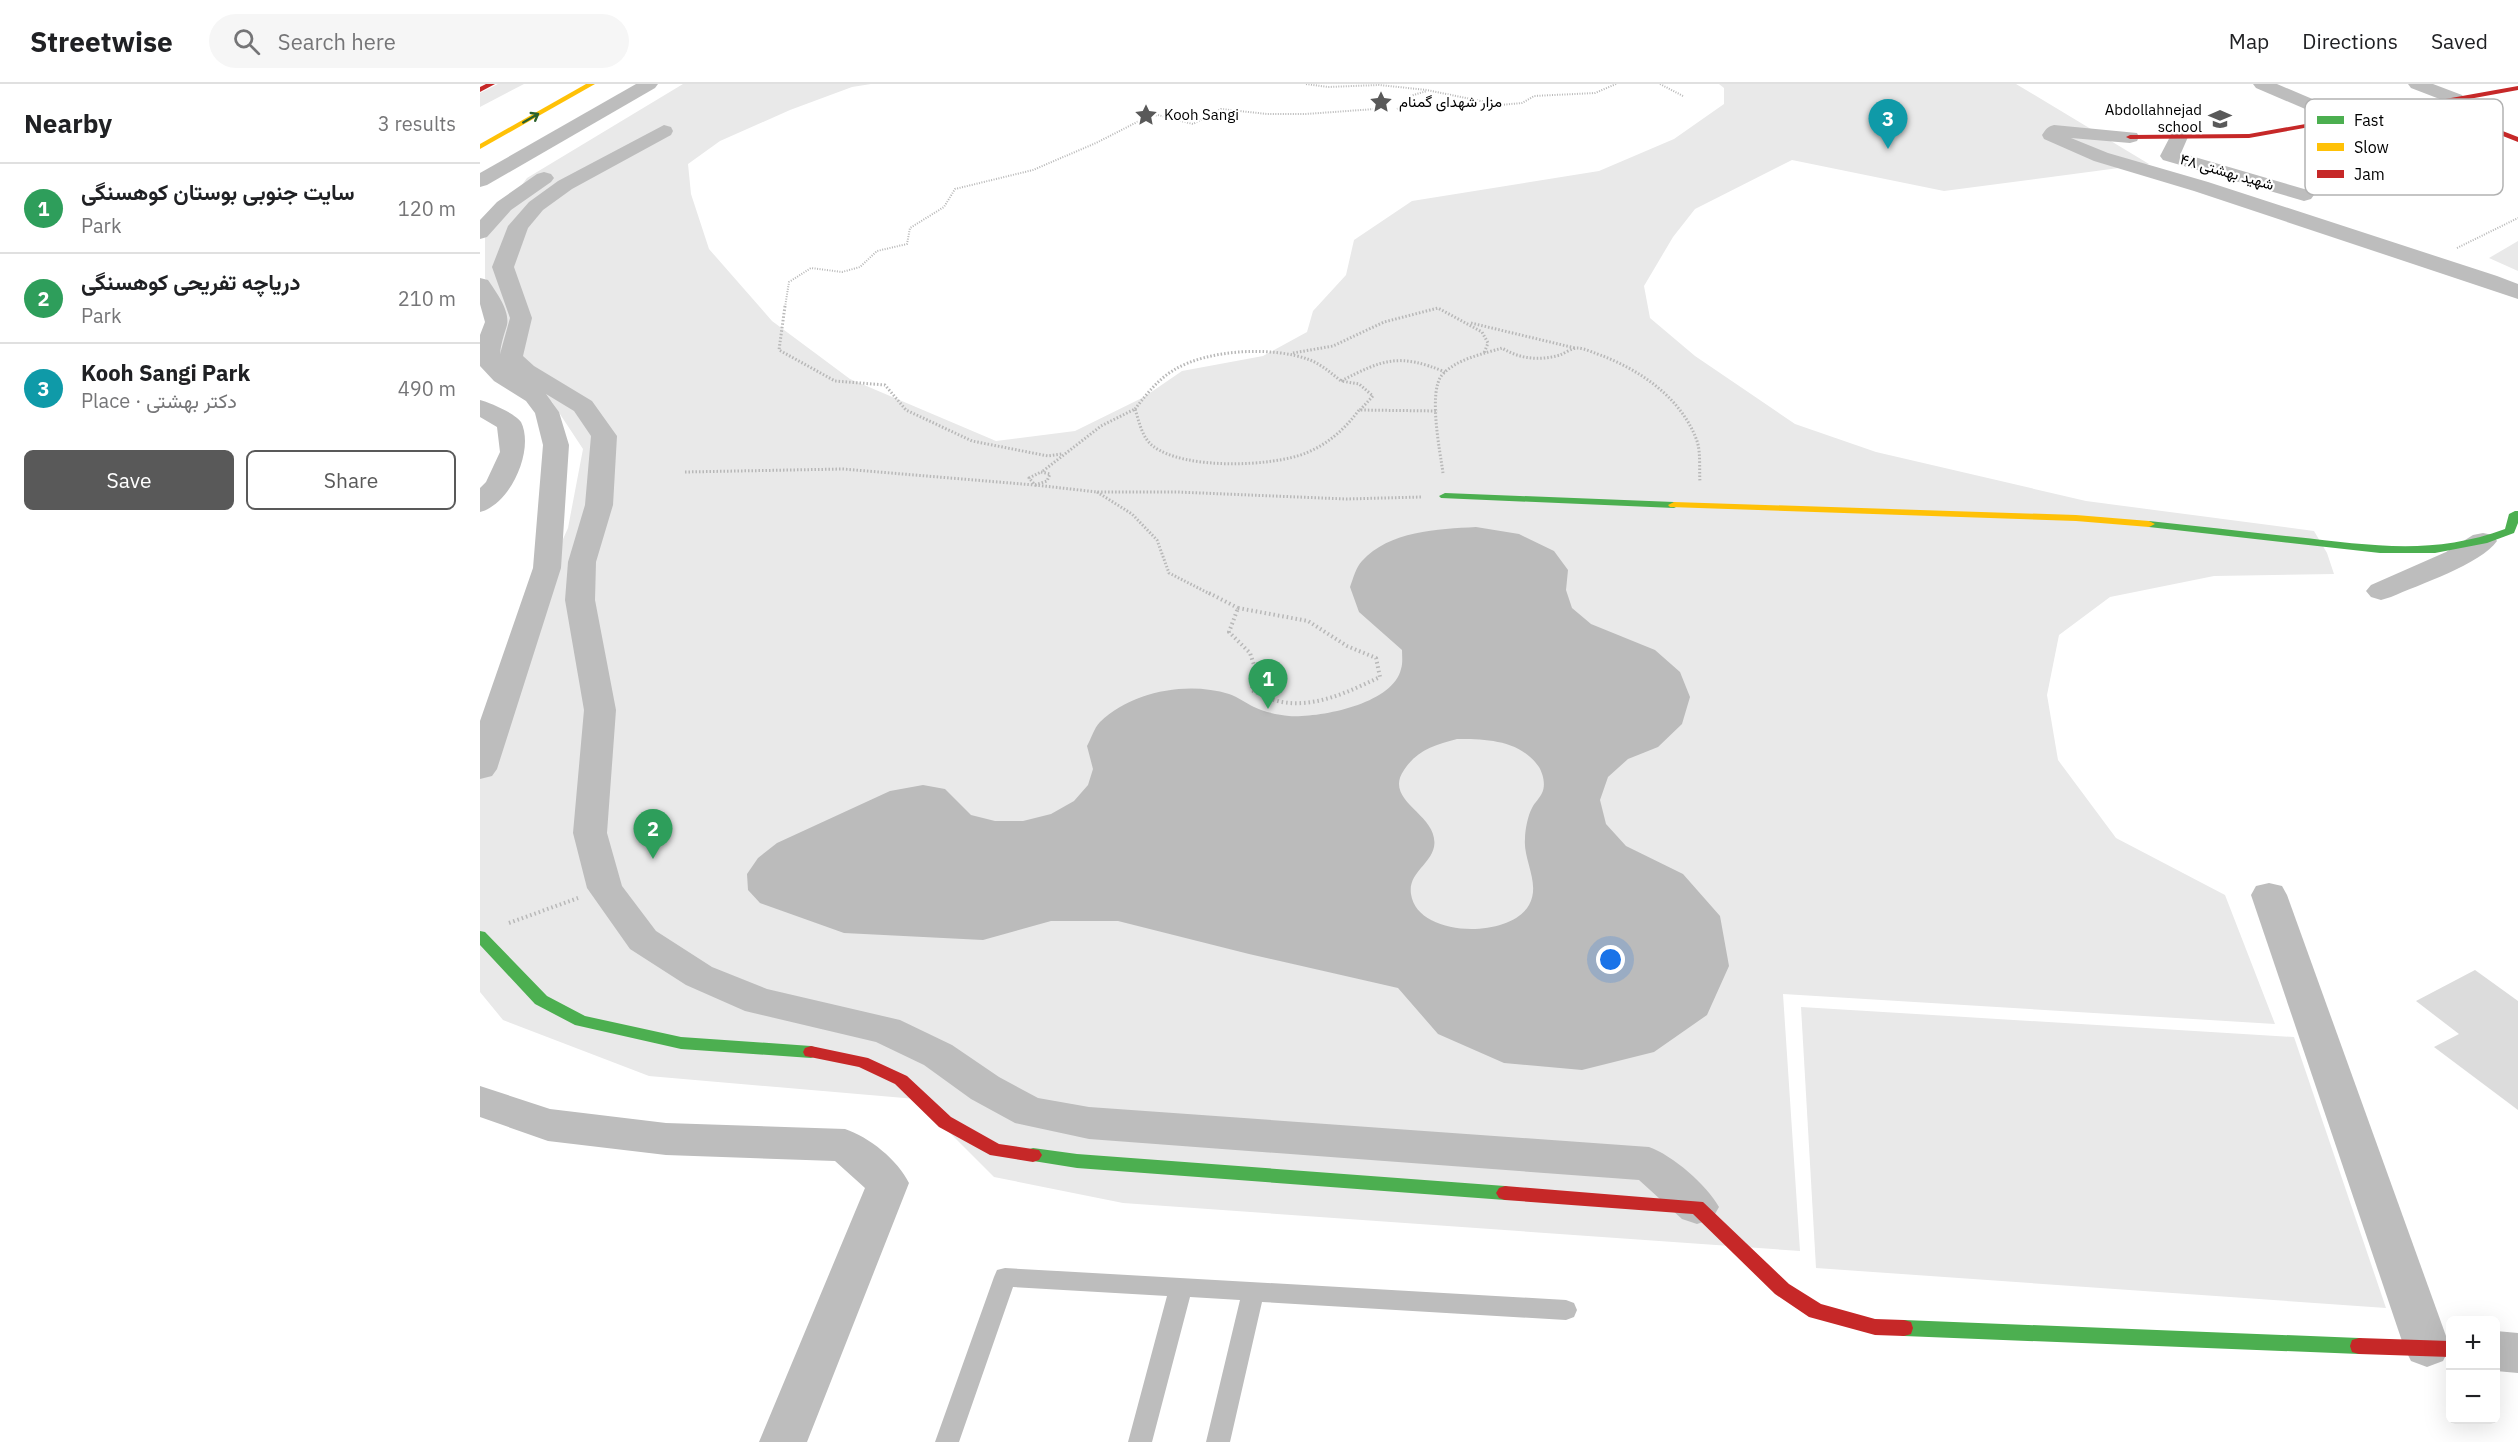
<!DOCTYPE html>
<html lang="en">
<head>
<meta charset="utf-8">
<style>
	body { margin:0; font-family:"IBM Plex Sans",Vazirmatn,sans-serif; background:#f6f6f6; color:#202124 }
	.controls { position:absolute; right:18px; bottom:18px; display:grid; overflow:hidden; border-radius:9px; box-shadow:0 6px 24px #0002 }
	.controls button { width:54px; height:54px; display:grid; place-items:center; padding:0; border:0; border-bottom:2px solid #e0e0e0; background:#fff; color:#202124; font:30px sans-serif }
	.you { position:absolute; left:1131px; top:876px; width:21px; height:21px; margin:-15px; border:4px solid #fff; border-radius:50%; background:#1a73e8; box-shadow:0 0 0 9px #1a73e833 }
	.badge { display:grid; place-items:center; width:39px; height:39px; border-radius:50%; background:#595959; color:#fff; font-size:20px; font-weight:700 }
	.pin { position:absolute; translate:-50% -50px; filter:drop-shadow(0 2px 3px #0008) }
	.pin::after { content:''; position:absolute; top:32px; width:21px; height:18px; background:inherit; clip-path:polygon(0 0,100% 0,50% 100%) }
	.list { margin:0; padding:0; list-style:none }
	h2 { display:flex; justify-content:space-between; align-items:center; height:78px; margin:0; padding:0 24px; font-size:26px }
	h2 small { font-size:20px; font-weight:400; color:#757577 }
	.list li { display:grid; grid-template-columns:39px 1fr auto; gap:18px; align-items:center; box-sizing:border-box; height:90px; padding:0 24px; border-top:2px solid #e0e0e0 }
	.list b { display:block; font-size:22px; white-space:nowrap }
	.list p { margin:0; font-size:20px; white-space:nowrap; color:#757577 }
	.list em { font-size:20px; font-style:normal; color:#757577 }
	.actions { display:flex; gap:12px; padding:18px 24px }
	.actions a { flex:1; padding:14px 0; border:2px solid #595959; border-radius:9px; text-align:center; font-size:21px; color:#595959 }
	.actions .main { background:#595959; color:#fff }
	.icon { flex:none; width:33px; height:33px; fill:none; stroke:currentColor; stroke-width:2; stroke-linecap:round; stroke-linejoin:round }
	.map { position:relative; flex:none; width:2038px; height:1358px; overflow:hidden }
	header { display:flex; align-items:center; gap:36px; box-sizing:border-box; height:84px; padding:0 30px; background:#fff; border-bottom:2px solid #e0e0e0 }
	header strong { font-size:28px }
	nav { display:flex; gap:33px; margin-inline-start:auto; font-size:21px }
	.search { width:420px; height:54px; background:#f6f6f6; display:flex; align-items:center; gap:15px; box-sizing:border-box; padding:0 21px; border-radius:33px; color:#757577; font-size:22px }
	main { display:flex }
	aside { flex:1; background:#fff }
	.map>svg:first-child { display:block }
	.green { fill:#e9e9e9 }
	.water { fill:#bbb; fill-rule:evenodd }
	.building { fill:#dcdcdc }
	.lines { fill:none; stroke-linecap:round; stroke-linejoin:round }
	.path-far2 { stroke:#b8b8b8; stroke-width:2; stroke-dasharray:1 1.5; stroke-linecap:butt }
	.path-far1 { stroke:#b8b8b8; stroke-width:3; stroke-dasharray:1.5 2; stroke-linecap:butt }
	.path { stroke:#b8b8b8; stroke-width:4; stroke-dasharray:1.5 3; stroke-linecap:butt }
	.lane { fill:#bdbdbd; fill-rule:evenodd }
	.street { fill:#bdbdbd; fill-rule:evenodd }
	.fast { fill:#4caf50; fill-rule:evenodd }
	.slow { fill:#ffc107; fill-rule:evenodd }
	.jam { fill:#c62828; fill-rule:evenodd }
	.oneway { stroke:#2a602c }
	.labels { text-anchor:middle; stroke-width:4.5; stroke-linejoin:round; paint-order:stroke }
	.far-poi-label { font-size:15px; fill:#000; stroke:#fff; text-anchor:start }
	.far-street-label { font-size:15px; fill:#000; stroke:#fff }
	.key { fill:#fff; stroke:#b2b2b2; stroke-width:1.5 }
	.key-label { font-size:16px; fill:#000 }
</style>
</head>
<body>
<header>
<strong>Streetwise</strong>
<div class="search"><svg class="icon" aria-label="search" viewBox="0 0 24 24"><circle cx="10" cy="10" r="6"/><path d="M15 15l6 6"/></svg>Search here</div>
<nav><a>Map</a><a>Directions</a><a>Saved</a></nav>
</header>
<main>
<aside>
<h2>Nearby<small>3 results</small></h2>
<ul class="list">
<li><span class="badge" style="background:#2e9e5b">1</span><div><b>سایت جنوبی بوستان کوهسنگی</b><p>Park</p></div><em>120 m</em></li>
<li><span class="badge" style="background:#2e9e5b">2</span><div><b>دریاچه تفریحی کوهسنگی</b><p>Park</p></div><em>210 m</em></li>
<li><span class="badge" style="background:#0f9aa8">3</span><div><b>Kooh Sangi Park</b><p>Place · دکتر بهشتی</p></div><em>490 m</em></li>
</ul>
<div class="actions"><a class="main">Save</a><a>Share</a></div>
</aside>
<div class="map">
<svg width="2038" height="1358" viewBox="0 0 2038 1358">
	<rect width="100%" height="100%" fill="#fff"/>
	<!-- green -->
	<g class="green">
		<path d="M18,0H44L0,23V9Z"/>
		<path d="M203,0H391L372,3L310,26L240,57L208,80L211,110L229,165L292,237L370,295L516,357L595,347L664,313L702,287L783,272L827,248L833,227L866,191L874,156L932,117L1119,87L1194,55L1244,20V4L1239,0H1536L1669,80L1464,107L1312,76L1215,125L1193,153L1164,202L1170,234L1215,272L1315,340L1396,368L1606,417L1834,447L1847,469L1854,490L1734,492L1630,513L1579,551L1567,611L1578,676L1636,754L1745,811L1795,940L1303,910L1320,1167L643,1119L514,1093L436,1015L169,992L23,936L0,908V639L88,444L103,365L72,318L13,277L26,237L5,194V151L47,94Z"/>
		<path d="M2038,157V187L2009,174Z"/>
		<path d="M1321,923L1814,953L1906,1224L1336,1184Z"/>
	</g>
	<!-- water -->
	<path class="water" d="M996,443L1039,450L1074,467L1088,486L1086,506L1092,524L1111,540L1175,566L1200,588L1210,613L1202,640L1178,663L1148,675L1128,693L1120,716L1126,740L1146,762L1203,790L1240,832L1249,882L1227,931L1174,968L1102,986L1024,979L958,950L918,904L769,870L638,837H571L503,856L364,849L280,819L268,806L267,790L278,774L297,759L410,707L443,701L465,705L491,731L515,737H543L571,730L594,717L608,701L613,685L607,662C611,655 614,644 620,638C652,607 708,597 749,610C758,613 766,619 774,623C784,628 799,631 809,632C840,634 913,620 921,585C923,579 922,572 922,566L879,528L870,503C873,495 876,483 882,477C909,447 958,445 996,443ZM977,655C1007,655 1040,656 1059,683C1063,690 1066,701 1062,709C1060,714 1055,718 1052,724C1048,731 1045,746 1045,755C1043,776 1061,800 1049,821C1030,855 937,854 931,810C928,789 950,781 954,763C960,730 902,718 924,686C937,666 955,661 977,655Z"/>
	<!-- building -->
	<path class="building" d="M1995,886L2038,917V1026L1954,963L1979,950L1936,917Z"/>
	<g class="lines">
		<!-- path-far2 -->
		<g class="path-far2">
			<path d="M826,0L848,3L899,1L947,6L1020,21L1042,19L1054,12L1115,9L1136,0"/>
			<path d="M1180,0L1203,12"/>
			<path d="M917,25L926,21L930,12L947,7"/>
			<path d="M1977,164L2038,134"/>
			<path d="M305,223L309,198L331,184L362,188L380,183L397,167L427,160L430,144L464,123L475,105L553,86L616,59L665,34L678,31L713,40L741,25L787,30H826L895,25"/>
		</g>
		<!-- path-far1 -->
		<g class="path-far1">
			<path d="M305,222L299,266L355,297L405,301L426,326L492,357L568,372L582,370"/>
			<path d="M991,239L1095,264"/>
			<path d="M813,269L853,262L904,238L958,224L1002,248L1008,259L1004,269"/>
			<path d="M655,325C666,311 678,295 694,286C728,265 794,262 830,276C842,281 851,289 861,297"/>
			<path d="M880,326L893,312L879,300L861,297C904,275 919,269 965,288"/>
			<path d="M563,387L621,342L655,325C659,337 662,354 673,362C703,386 792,383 826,369C848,360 865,345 879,326L958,327"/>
			<path d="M205,388L363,385L554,401"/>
			<path d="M561,388L570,390L567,397L555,401L549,394Z"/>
			<path d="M963,389C960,367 948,308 962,291C976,275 1003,270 1022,264C1040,275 1059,277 1080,271C1085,269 1092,264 1097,264C1105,264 1116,270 1123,272C1163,288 1202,315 1217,357C1221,369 1219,385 1220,398"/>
			<path d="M555,401L617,408H697L866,415L941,413"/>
			<path d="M617,408L652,430L677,456L689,489L732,511"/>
		</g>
		<!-- path -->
		<g class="path">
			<path d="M729,509L758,524"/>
			<path d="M758,524L828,537L867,562L896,574L900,593C870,607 836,624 802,618C791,616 781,610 771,606L778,593L770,569L749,548Z"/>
			<path d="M29,839L98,814"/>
		</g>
		<!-- lane -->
		<path class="lane" d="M525,1184L1086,1216L1094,1219L1097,1226L1094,1233L1086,1236L782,1218L750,1358H726L760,1216L710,1213L672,1358H648L687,1212L533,1203L479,1358H455L514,1193L517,1186Z"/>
		<!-- street -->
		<g class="street">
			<path d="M156,0H178L175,4L7,101L0,103V89Z"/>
			<path d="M1773,0H1797L1870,31L1873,35L1870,39H1858L1776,4Z"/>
			<path d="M1928,0H1953L1982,11L1985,15L1982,19H1970L1931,4Z"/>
			<path d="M184,41L191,43L193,47L191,51L92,105L63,126L48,144L34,183L52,234L43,272L54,282L112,317L137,352L133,421L116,478L115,516L136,626L127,749L142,802L176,847L232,883L287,905L420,936L472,961L519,993L558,1014L609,1023L1169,1063C1192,1071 1227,1101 1239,1123L1232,1135L1217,1140L1202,1135L1159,1096L609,1055L535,1039L491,1015L444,981L396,958L265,927L206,901L150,865L107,804L93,749L104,626L85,516L88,478L105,421L111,352L94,327L66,310L79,328L89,361L81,484L17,685L12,692L0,695V637L53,484L63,361L55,329L46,317L14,297L0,282V251L5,238L0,220V194L8,196C16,208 30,226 27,241C24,251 21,259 20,270L30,234L12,183L28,142L49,118L78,97Z"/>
			<path d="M1574,41L1657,49L1659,53L1657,57L1650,59L1591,54L1628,69L1728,98L2017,192L2038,200V215L1714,107L1614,77L1564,55L1562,51C1566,45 1567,43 1574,41Z"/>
			<path d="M1699,47L1706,49L1708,53L1701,69L1831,107L1834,111L1831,115L1824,117L1683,76L1680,72L1692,49Z"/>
			<path d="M64,88L71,90L74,94L71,98L31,126L7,153L0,155V136L17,118L57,90Z"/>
			<path d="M0,316C9,318 36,330 41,338C55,366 30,421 0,428V404L6,398L20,368L17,343L0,333Z"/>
			<path d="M2003,449L2013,451L2017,457C2001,480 1938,501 1911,513L1901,516L1891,513L1886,507L1891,501L1966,468L1993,451Z"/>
			<path d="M1789,799L1802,802L1807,811L1970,1263L1963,1277L1947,1283L1931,1277L1924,1263L1771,811L1776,802Z"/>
			<path d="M0,1002L70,1025L186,1039L365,1045C389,1053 418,1076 429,1099L327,1358H279L385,1104L355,1077L186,1071L68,1057L0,1033Z"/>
			<path d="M2016,1247L2038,1249V1289L2016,1287Z"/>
		</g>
		<!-- fast -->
		<g class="fast">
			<path d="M965,409L1194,418L1200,421L1194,424L961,414L959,412Z"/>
			<path d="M2035,427H2038V439L2034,449L2007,459L1955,469H1900L1669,443L1663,440L1669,437C1718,442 1767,448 1816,453C1890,461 1952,472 2025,445L2029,430Z"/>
			<path d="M0,847L5,848L67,912L105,932L201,953L331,962L337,964L339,968L337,972L331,974L201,965L95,941L55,920L0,861Z"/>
			<path d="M553,1064L597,1070L1025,1102L1031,1104L1034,1109L1031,1114L1025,1116L597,1084L547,1076L544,1071L547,1066Z"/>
			<path d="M1424,1236L1879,1254L1886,1256L1888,1262L1886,1268L1879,1270L1424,1252L1417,1250L1415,1244L1417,1238Z"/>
		</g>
		<!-- slow -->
		<g class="slow">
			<path d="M106,0H115L0,65V60Z"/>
			<path d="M1194,418L1596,431L1669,437L1675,440L1669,443L1596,437L1190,423L1188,421Z"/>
		</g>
		<!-- jam -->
		<g class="jam">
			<path d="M6,0H15L0,8V3Z"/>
			<path d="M2038,2V6L1956,21L2038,53V58L1947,22L1769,54L1650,55L1646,53L1650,51L1769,50Z"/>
			<path d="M331,962L388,974L427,992L471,1033L519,1060L559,1066L562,1071L559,1076L553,1078L510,1071L459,1043L415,1000L379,983L325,972L323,968L325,964Z"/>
			<path d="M1025,1102L1223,1118L1309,1200L1341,1220L1395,1235L1424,1236L1431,1238L1433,1244L1431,1250L1424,1252L1395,1251L1329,1233L1295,1210L1213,1130L1025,1116L1019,1114L1016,1109L1019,1104Z"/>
			<path d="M1879,1254L1970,1257V1273L1879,1270L1872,1268L1870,1262L1872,1256Z"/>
		</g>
	</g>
	<!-- one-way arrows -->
	<defs><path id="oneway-shaft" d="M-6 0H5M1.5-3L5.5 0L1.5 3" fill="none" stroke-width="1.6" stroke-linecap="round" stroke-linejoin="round" transform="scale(1.5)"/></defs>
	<use class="oneway" href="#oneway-shaft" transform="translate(51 34) rotate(-30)"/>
	<!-- icons -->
	<defs>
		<g id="sight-bare" transform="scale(1.8)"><path d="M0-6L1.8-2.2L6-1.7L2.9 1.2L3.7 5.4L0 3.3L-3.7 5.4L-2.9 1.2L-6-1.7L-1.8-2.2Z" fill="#595959" stroke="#fff" stroke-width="2.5" paint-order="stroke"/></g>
		<g id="school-bare" transform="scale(1.8)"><path d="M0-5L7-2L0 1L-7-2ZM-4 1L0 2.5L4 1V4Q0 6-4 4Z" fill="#595959" stroke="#fff" stroke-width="2.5" paint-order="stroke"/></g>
	</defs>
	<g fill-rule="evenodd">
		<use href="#sight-bare" x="901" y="18"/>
		<use href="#sight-bare" x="666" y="31"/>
		<use href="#school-bare" x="1740" y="35"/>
	</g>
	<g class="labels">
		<!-- far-poi labels -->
		<g class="far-poi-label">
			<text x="919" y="23">مزار شهدای گمنام</text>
			<text x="1722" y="31" text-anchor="end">Abdollahnejad<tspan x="1722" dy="17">school</tspan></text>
			<text x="684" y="36">Kooh Sangi</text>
		</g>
		<!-- far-street labels -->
		<g class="far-street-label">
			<text transform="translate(1747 88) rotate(16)" y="5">شهید بهشتی ۴۸</text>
		</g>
	</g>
	<!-- legend -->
	<rect x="1825" y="15" width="198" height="96" rx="9" class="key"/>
	<rect x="1837" y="32" width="27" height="8" fill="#4caf50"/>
	<rect x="1837" y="59" width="27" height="8" fill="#ffc107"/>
	<rect x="1837" y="86" width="27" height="8" fill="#c62828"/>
	<g class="key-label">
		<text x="1874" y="42">Fast</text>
		<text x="1874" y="69">Slow</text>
		<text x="1874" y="96">Jam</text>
	</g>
</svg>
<div class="controls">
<button>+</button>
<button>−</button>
</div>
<div class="you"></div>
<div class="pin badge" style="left:788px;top:625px;background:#2e9e5b">1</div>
<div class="pin badge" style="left:173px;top:775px;background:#2e9e5b">2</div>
<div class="pin badge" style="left:1408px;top:65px;background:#0f9aa8">3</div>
</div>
</main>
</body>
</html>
